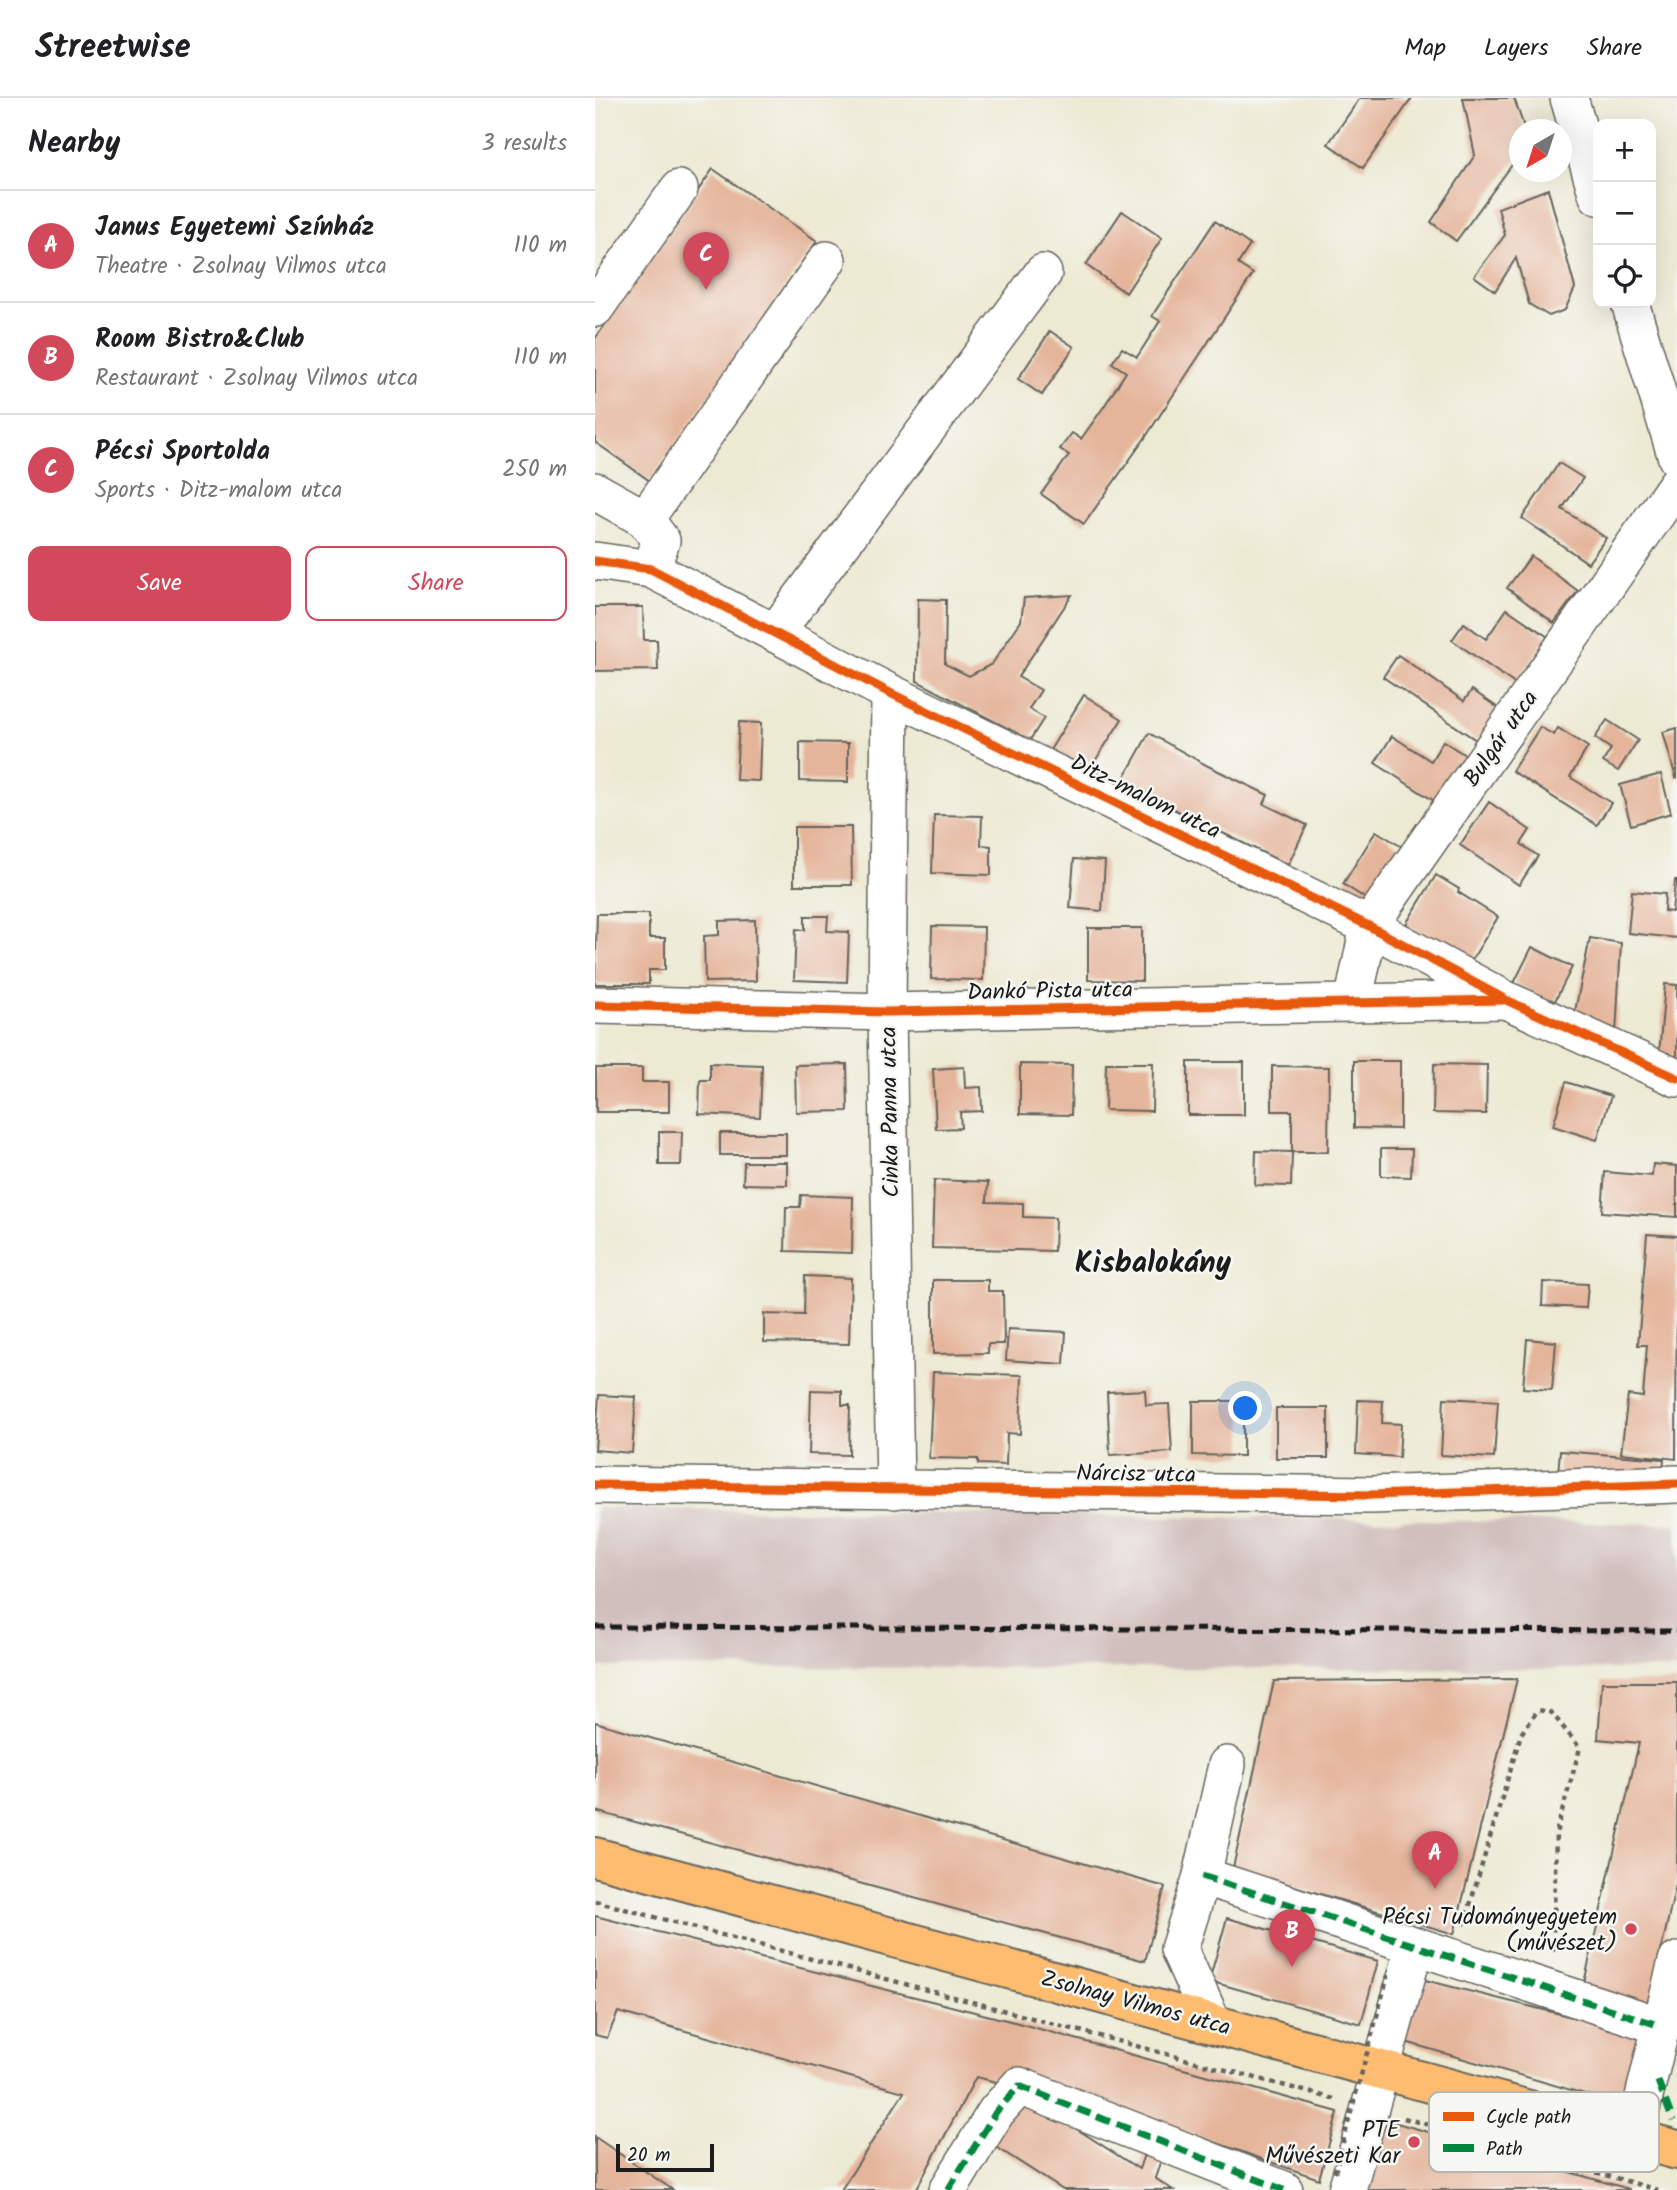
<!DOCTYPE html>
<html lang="en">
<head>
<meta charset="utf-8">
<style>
	body { margin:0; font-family:Kalam,sans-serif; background:#f2f2f2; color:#202124 }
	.controls { position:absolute; right:21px; top:21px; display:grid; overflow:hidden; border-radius:14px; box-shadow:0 7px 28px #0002 }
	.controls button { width:63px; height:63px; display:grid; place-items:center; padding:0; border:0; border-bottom:2px solid #e0e0e0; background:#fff; color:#202124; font:35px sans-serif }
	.compass { position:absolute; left:914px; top:21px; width:63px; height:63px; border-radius:50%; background:#fff; box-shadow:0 7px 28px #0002; rotate:219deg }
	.scale { position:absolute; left:21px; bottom:18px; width:98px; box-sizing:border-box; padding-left:7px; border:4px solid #1c1c1c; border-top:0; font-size:19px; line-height:24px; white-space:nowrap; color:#1c1c1c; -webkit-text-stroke:5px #f6f6f2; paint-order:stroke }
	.you { position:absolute; left:651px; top:1311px; width:24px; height:24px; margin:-18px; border:5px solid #fff; border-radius:50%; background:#1a73e8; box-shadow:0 0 0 10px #1a73e833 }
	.badge { display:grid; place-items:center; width:46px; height:46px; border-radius:50%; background:#d1495b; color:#fff; font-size:23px; font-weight:700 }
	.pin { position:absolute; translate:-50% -58px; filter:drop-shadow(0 2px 4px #0008) }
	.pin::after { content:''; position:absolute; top:37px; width:24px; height:21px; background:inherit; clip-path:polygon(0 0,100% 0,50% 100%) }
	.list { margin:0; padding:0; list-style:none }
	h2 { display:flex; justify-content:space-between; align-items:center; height:91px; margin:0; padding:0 28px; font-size:30px }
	h2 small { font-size:23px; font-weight:400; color:#757577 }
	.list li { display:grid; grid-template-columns:46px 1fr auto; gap:21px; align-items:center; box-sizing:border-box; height:112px; padding:0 28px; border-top:2px solid #e0e0e0 }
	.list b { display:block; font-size:26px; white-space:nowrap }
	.list p { margin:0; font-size:23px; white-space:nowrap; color:#757577 }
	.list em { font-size:23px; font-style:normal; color:#757577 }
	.actions { display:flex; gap:14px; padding:21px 28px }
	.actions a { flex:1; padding:16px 0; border:2px solid #d1495b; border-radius:14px; text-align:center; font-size:24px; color:#d1495b }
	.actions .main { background:#d1495b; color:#fff }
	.icon { flex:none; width:38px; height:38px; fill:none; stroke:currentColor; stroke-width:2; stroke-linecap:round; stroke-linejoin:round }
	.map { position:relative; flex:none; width:1082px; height:2092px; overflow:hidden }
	header { display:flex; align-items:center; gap:42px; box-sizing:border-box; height:98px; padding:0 35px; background:#fff; border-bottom:2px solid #e0e0e0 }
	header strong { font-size:33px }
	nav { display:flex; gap:38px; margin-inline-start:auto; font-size:24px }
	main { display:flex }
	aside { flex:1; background:#fff }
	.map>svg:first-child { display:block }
	.industrial { fill:#d1bfbd }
	.building { fill:#e5b59b }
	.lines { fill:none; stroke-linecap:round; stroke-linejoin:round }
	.minor-casing { stroke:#65645c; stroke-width:40 }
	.major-casing { stroke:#65645c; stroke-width:42 }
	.path { stroke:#65645c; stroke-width:4.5; stroke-dasharray:5 5; stroke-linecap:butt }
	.minor { stroke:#fff; stroke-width:37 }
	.major { stroke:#fdbc6f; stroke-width:38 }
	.rail { stroke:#1c1c1c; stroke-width:5; stroke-dasharray:10 5; stroke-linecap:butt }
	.path-bridge { stroke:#65645c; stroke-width:4.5; stroke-dasharray:5 5; stroke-linecap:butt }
	.quiet { stroke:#00873e; stroke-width:7; stroke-dasharray:14 7; stroke-linecap:butt }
	.cycleway-casing { stroke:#f6f6f2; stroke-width:13 }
	.cycleway { stroke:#e8590c; stroke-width:9 }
	.poi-dot { fill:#d1495b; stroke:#f6f6f2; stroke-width:2.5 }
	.labels { text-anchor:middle; stroke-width:5; stroke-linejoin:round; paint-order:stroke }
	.street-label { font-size:23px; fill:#1c1c1c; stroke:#f6f6f2 }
	.poi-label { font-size:23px; fill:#1c1c1c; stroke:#f6f6f2; text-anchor:end }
	.district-label { font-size:30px; font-weight:bold; fill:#1c1c1c; stroke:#f6f6f2 }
	.key { fill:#f6f6f2; stroke:#b5b5b2; stroke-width:2 }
	.key-label { font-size:19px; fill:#1c1c1c }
</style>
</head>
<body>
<header>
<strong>Streetwise</strong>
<nav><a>Map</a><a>Layers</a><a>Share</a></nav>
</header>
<main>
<aside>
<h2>Nearby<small>3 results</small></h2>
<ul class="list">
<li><span class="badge">A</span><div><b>Janus Egyetemi Színház</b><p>Theatre · Zsolnay Vilmos utca</p></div><em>110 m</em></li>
<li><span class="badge">B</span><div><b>Room Bistro&amp;Club</b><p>Restaurant · Zsolnay Vilmos utca</p></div><em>110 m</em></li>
<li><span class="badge">C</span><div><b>Pécsi Sportolda</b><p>Sports · Ditz-malom utca</p></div><em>250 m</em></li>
</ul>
<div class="actions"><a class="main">Save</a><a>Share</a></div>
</aside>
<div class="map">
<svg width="1082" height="2092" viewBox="0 0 1082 2092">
	<rect width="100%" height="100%" fill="#f6f6f2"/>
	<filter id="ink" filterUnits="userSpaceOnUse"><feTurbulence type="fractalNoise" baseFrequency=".0143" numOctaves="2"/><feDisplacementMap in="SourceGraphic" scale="14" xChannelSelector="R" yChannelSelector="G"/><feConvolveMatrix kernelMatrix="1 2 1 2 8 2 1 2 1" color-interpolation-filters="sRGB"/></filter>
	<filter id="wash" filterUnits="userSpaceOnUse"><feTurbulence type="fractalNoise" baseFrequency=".00686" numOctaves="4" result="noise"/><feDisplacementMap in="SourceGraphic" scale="28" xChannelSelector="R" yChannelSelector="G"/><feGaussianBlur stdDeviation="1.57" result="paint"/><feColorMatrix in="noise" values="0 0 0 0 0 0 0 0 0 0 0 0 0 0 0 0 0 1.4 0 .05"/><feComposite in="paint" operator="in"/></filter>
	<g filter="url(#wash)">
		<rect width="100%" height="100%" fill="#edead4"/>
		<!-- industrial -->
		<path class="industrial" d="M0,1410L1082,1426V1571L0,1569Z"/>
		<g id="blocks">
			<!-- building -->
			<g class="building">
				<path d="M765,0H817L768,70L733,46Z"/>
				<path d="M868,0H919L930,32H925V56L861,143L836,124L880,57Z"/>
				<path d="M118,71L222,143L55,383L0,344V241Z"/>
				<path d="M953,91L980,190L970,212L954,218L934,206L921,160L900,193L879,178L910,137L903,110Z"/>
				<path d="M527,113L567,140L531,195L491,167Z"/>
				<path d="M620,123L655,147L643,166L658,176L550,340L489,426L446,396L474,357L465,351L477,335L486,341L508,310L531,274L517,265L527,250L542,259L565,223L557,218Z"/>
				<path d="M455,233L479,249L447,297L423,281Z"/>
				<path d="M964,365L988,380L967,411L1011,440L993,465L927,420Z"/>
				<path d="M936,458L983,493L959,525L912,490Z"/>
				<path d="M477,497L423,579L446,592L434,611L449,620L435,642L322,583L323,501L351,502L350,566L374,578L397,566L426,523L429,500Z"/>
				<path d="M0,509H48L49,542H62L63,572L0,573Z"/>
				<path d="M912,511L953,539L920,586L857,542L869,525L891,541Z"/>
				<path d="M803,557L869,603L877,592L906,612L884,644L788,579Z"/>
				<path d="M489,597L527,621L495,671L455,652Z"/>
				<path d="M1012,622L1043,642L1023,673L1008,664L1016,651L1000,640Z"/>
				<path d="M144,624L166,625L164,683L141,682Z"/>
				<path d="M945,629L959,637L963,630L993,649L975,679L1016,705L1002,727L917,673Z"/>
				<path d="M1082,630V680H1081L1068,634Z"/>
				<path d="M554,635L613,668L673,697L669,706L712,727L693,767L587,715L528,682Z"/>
				<path d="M797,638L836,663L848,643L873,659L844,706L780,665Z"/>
				<path d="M205,644L253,645V684L205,683Z"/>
				<path d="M1066,676L1076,715L1036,727L1025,687Z"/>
				<path d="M894,704L935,732L926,746L943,758L924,787L865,747Z"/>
				<path d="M339,717L387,718L386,747L396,748V777L337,775Z"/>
				<path d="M199,729H256L257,787H199Z"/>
				<path d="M781,733L812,752L779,806L748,786Z"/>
				<path d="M479,761L510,763L507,813L475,810Z"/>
				<path d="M841,777L864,791L863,794L903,819L875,865L811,826Z"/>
				<path d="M1080,782H1082V840L1033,835L1037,793L1070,796L1069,813L1077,814Z"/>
				<path d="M2,816H54V840H70V872H54V886H0Z"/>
				<path d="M210,818H233L232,833L254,834L252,884L199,882L201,831L210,832Z"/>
				<path d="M160,822L161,883L110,884L109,838L124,837V823Z"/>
				<path d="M337,828L389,829L388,882L336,881Z"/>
				<path d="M493,830H547V883L493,882Z"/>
				<path d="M995,840L1026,845L1021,936L979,918Z"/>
				<path d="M937,849L977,869L959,905L919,885Z"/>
				<path d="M1070,886L1082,887V965L1064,957Z"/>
				<path d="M759,963H805V1031L759,1030Z"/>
				<rect x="593" y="964" width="56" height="53"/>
				<path d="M115,965L167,967L165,1019L104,1016L105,982H115Z"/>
				<path d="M511,965H558L557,1013L510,1012Z"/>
				<path d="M252,966L253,1013L201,1014L200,967Z"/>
				<path d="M425,966L477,967L476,1017L425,1016Z"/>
				<path d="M839,966L892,967L891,1016L838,1015Z"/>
				<path d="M677,968L734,969L733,1054H697V1013H677Z"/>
				<path d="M369,969L370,990L386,989L387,1013L365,1014L366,1030L341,1031L338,971Z"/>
				<path d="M1,970H47V984H74V1014H1Z"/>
				<path d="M971,984L1016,998L1002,1042L958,1028Z"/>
				<path d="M64,1034H87L86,1067H64Z"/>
				<rect x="125" y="1035" width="66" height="22"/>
				<path d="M786,1051H817L816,1079L786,1078Z"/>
				<path d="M661,1053L697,1054L696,1088L660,1087Z"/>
				<path d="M149,1064H192V1087L148,1086Z"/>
				<path d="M1058,1066L1082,1068V1119L1007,1114L1010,1074L1057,1078Z"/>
				<path d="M339,1082L393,1084L392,1104L428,1105V1119L460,1120L459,1153L337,1150Z"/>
				<path d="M206,1097L258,1099L257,1155L190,1153L191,1109H205Z"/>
				<path d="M1052,1136L1082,1138L1081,1361L1026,1355L1033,1297L1048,1299L1052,1247H1043Z"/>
				<path d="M210,1178L256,1180L254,1246L169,1244V1216L209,1217Z"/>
				<path d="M338,1182H393V1193H408L409,1246H393V1255L338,1256Z"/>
				<path d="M948,1184L993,1186L991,1210L947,1208Z"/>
				<path d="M413,1231L471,1234L469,1266L411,1262Z"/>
				<path d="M932,1241L961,1244L957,1292L928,1290Z"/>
				<path d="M338,1274L427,1277L425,1336L412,1335L411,1367L383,1366V1361L334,1360Z"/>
				<path d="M216,1292L247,1293V1307H255L254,1357L214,1356Z"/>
				<path d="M550,1292L551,1307L574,1306L577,1354L515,1357L512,1294Z"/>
				<path d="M4,1297L41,1299L37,1355L0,1352Z"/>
				<path d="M849,1300L903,1303L899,1360L846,1357Z"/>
				<path d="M763,1302L788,1303L787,1325L806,1326L804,1359L761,1356Z"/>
				<path d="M598,1303H648V1358L598,1357Z"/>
				<rect x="681" y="1310" width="52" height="50"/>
				<path d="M965,1353L1069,1361L1067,1383L963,1375Z"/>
				<path d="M922,1581L859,1836L638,1770L679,1583Z"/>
				<path d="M1007,1584H1082V1782L1031,2008L807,1943L826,1881L981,1920L1044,1645L1003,1641Z"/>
				<path d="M0,1624L570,1789L550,1863L0,1713Z"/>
				<path d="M0,1818L423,1925L743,2014L724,2081L577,2029L560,2080L578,2092H468L392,2043L424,1994L544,2071L560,2024L381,1979L321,2092H246L309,1994L23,1914L12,1940L0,1937Z"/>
				<path d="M632,1820L783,1863L766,1926L614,1883Z"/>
				<path d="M777,2018L1034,2091V2092H756Z"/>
				<path d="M0,2039L78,2092H0Z"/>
			</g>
		</g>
	</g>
	<g filter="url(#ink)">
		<use href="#blocks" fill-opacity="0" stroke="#65645c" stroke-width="2"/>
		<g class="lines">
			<!-- minor casing -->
			<g class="minor-casing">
				<g id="minor">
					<path d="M974,0L1003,98"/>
					<path d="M1035,205L1082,360"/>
					<path d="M0,210L84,91"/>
					<path d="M0,393L50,421"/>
					<path d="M0,463L56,471L295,595L774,828L911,902L1082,980"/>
					<path d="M56,471L66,443L50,421L232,162"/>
					<path d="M180,535L448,175"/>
					<path d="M295,595L292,914L300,1392"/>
					<path d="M758,905L774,828L1082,386"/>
					<path d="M0,907L292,914L910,902"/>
					<path d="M0,1387L776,1397L1082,1386"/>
					<path d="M607,1778L1066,1928"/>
					<path d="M617,1924L584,1851L607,1778L632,1667"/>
					<path d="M1039,2040L1082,1863"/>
					<path d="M353,2092L401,2014L424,1988L689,2092"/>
					<path d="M752,2092L820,1848"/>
				</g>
			</g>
			<!-- major casing -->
			<g class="major-casing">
				<path id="major" d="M0,1759L1082,2052"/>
			</g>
			<!-- path -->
			<g class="path">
				<path d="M0,1803L743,2002"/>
				<path d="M869,1827L926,1636L943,1612L956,1614L985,1650L961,1735L958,1857"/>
				<path d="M809,2020L1063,2092"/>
			</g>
			<!-- minor -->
			<use href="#minor" class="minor"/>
			<!-- major -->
			<use href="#major" class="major"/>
			<!-- rail -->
			<path class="rail" d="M0,1529L1082,1533"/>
			<!-- path-bridge -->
			<path class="path-bridge" d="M740,2074L793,1877"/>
			<!-- quiet -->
			<g class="quiet">
				<path d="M607,1778L1066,1928"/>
				<path d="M1063,1983L1078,2023"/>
				<path d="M353,2092L401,2014L424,1988L689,2092"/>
			</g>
			<!-- cycleway casing -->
			<g class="cycleway-casing">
				<g id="cycleway">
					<path d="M0,463L56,471L295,595L774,828L911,902L1082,980"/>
					<path d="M0,907L292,914L908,902"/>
					<path d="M0,1387L776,1397L1082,1386"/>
				</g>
			</g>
			<!-- cycleway -->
			<use href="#cycleway" class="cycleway"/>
		</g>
	</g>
	<!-- markers -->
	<g class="poi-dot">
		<circle cx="1036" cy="1831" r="7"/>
		<circle cx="819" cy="2044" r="7"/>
	</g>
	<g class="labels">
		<!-- street labels -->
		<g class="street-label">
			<text transform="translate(905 640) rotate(-55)" y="8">Bulgár utca</text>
			<text transform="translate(551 698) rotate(26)" y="8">Ditz-malom utca</text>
			<text transform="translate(455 892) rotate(-1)" y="8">Dankó Pista utca</text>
			<text transform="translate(294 1014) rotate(-91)" y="8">Cinka Panna utca</text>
			<text transform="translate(541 1375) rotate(1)" y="8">Nárcisz utca</text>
			<text transform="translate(541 1904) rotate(15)" y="8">Zsolnay Vilmos utca</text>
		</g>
		<!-- poi labels -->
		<g class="poi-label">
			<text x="1022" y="1826">Pécsi Tudományegyetem<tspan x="1022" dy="26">(művészet)</tspan></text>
			<text x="805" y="2039">PTE<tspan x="805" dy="26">Művészeti Kar</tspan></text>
		</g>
		<!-- district labels -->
		<g class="district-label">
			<text x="558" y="1174">Kisbalokány</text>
		</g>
	</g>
	<!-- legend -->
	<rect x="834" y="1994" width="230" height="80" rx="10" class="key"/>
	<rect x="848" y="2014" width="31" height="9" fill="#e8590c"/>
	<rect x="848" y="2046" width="31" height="8" fill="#00873e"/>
	<g class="key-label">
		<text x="891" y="2025">Cycle path</text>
		<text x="891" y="2057">Path</text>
	</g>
</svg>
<div class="controls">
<button>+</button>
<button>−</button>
<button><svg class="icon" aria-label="locate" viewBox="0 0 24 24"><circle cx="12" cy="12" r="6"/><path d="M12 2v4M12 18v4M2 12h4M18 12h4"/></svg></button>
</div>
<svg class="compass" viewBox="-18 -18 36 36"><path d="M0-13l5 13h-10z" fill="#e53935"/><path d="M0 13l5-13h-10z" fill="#757577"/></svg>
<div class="scale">20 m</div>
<div class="you"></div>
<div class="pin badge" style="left:840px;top:1791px">A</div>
<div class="pin badge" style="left:697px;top:1869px">B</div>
<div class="pin badge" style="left:111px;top:192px">C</div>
</div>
</main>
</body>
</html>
